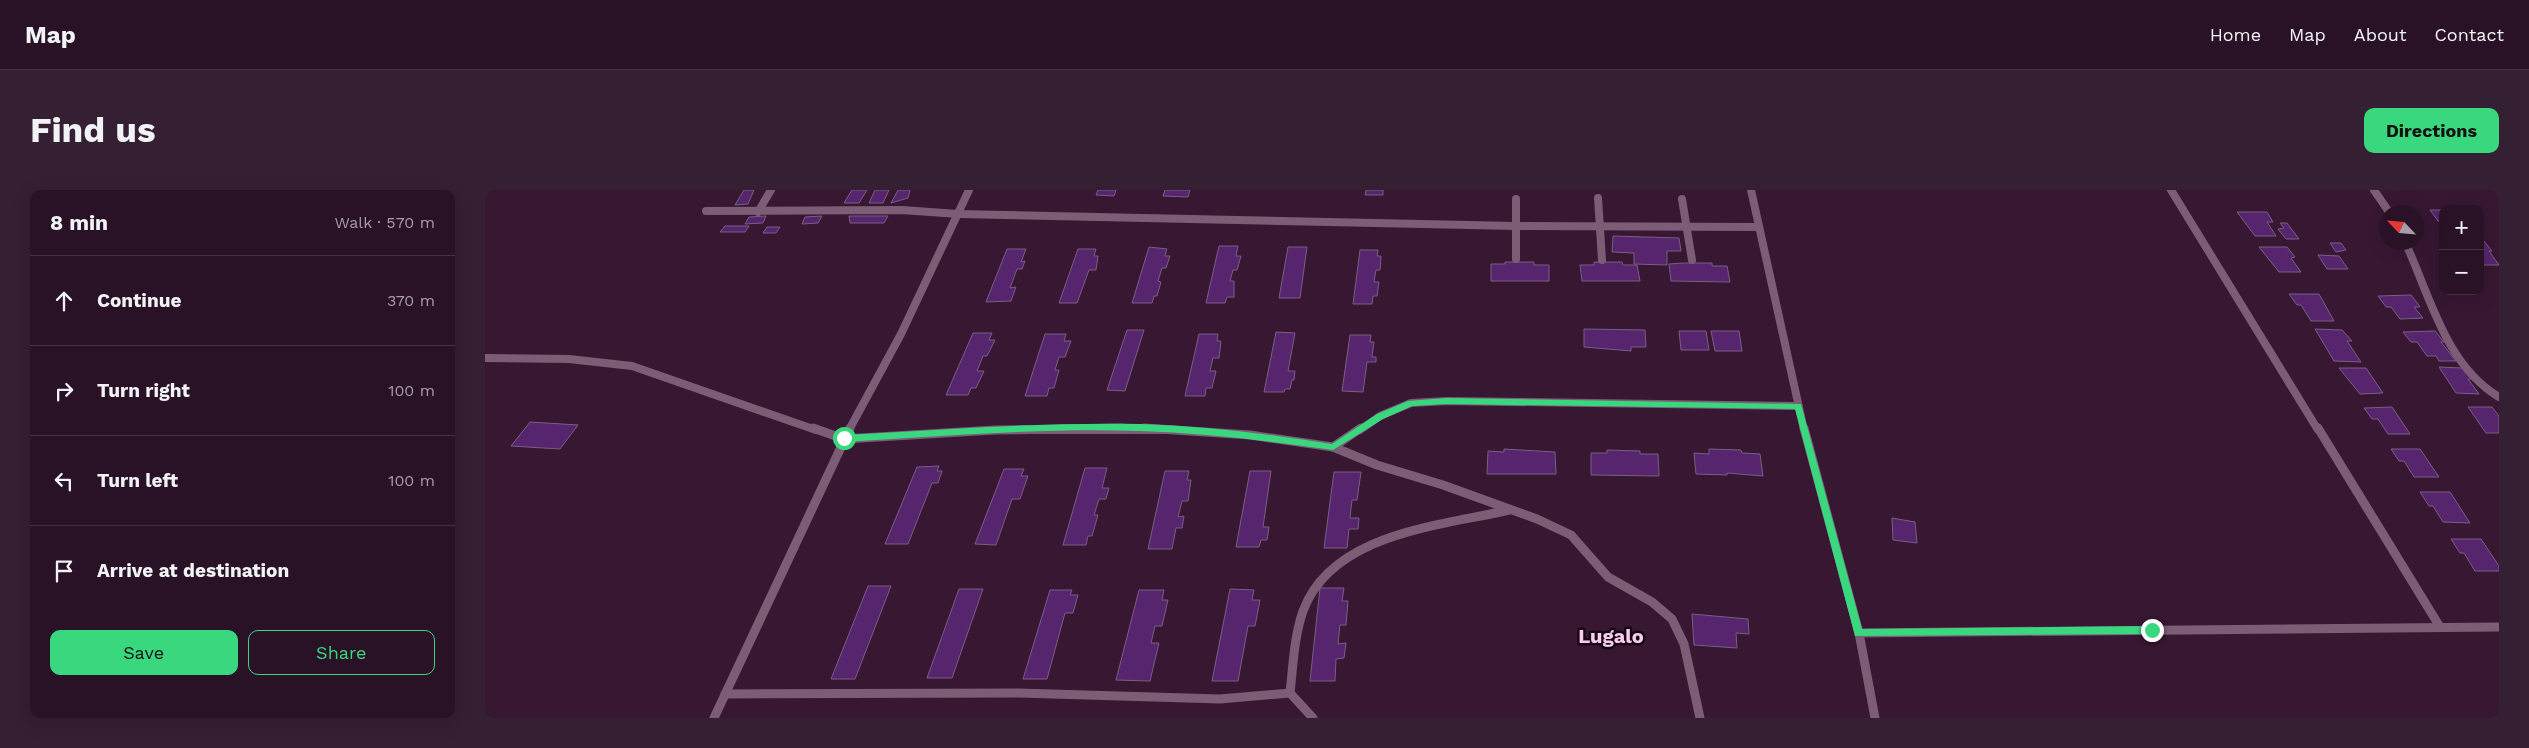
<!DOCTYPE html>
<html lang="en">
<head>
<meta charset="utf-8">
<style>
	body { margin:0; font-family:"Work Sans",sans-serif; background:#351f32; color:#f1f3f6 }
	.controls { position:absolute; right:15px; top:15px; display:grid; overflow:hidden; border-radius:10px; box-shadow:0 5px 20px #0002 }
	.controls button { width:45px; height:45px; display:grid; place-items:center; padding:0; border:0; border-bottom:1px solid #453143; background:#291126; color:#f1f3f6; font:25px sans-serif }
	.compass { position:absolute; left:1894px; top:15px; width:45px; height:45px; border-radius:50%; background:#291126; box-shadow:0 5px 20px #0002; rotate:296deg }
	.stop { position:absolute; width:15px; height:15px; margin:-11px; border:4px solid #39d87f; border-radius:50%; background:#fff }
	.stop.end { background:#39d87f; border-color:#fff; box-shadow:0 1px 5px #0008 }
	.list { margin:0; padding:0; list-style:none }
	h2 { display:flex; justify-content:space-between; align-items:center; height:65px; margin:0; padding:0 20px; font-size:21px }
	h2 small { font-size:16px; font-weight:400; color:#a59da7 }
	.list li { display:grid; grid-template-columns:32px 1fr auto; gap:15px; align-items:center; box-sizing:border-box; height:90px; padding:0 20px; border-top:1px solid #453143 }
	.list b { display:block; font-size:19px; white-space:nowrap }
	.list em { font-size:16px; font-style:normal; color:#a59da7 }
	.actions { display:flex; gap:10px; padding:15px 20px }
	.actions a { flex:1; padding:11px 0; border:1px solid #39d87f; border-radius:10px; text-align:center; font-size:18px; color:#39d87f }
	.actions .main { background:#39d87f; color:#111 }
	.icon { flex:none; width:28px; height:28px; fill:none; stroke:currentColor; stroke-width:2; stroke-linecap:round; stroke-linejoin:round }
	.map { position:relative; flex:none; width:2014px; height:528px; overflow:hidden; border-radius:10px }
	header { display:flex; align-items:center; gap:30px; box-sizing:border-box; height:70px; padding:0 25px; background:#291126; border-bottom:1px solid #453143 }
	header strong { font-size:24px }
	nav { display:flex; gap:28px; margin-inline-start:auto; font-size:18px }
	.intro { display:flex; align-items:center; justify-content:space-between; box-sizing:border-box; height:120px; padding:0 30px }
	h1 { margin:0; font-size:35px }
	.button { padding:12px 22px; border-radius:10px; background:#39d87f; color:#111; font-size:18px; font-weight:700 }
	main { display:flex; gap:30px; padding:0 30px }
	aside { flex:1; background:#291126; border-radius:10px; box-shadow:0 5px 20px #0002 }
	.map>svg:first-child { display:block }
	.building { fill:#57256d; stroke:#785f85 }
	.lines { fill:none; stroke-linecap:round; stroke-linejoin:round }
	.service-far1 { stroke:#7d5c76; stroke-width:8 }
	.service { stroke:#7d5c76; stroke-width:9 }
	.route { fill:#39d87f }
	.labels { text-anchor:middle; stroke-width:5; stroke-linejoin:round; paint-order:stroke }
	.district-label { font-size:20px; font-weight:bold; fill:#f8ccee; stroke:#160814 }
</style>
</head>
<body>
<header>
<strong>Map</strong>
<nav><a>Home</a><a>Map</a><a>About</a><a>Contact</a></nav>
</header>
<div class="intro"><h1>Find us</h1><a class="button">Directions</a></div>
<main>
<aside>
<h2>8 min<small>Walk · 570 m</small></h2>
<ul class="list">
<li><svg class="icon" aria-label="ahead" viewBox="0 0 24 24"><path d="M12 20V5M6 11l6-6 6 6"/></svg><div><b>Continue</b></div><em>370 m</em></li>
<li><svg class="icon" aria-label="right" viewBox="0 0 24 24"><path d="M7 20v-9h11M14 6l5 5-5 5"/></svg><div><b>Turn right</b></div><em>100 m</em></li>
<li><svg class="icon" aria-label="left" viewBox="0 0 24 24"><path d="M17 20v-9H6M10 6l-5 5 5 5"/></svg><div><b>Turn left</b></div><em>100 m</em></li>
<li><svg class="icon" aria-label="arrive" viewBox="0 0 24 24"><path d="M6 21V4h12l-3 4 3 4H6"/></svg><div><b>Arrive at destination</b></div></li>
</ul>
<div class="actions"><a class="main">Save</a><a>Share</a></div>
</aside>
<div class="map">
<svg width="2014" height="528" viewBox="0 0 2014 528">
	<rect width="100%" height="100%" fill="#371732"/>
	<!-- building -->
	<g class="building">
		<path d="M259,0H269L263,14L250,15Z"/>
		<path d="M367,0H382L374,13H359Z"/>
		<path d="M390,0H404L398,13H384Z"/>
		<path d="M413,0H425L423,8L406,13Z"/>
		<path d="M613,0H631L629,6L611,5Z"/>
		<path d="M680,0H705L703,7L678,6Z"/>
		<path d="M881,0H898V5H880Z"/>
		<path d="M1945,20H1958V31H1953Z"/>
		<path d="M1752,22H1782L1788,32H1782L1791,46H1770Z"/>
		<path d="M281,26L278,33L260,34L264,27Z"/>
		<path d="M337,26L333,33L317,34L320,27Z"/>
		<path d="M364,26H403L399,33H365Z"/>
		<path d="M1795,33H1802L1814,49H1801L1793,39L1799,38Z"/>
		<path d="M240,36H264L260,42H235Z"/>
		<path d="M282,37H295L291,43H278Z"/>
		<path d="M1128,46L1194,48L1196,61H1182V75L1149,74V63L1127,62Z"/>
		<path d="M1995,50H1998L2007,61H2004L2014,75H1995Z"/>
		<path d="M1845,53H1856L1861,60L1851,62Z"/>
		<path d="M734,56H753L751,66H756L752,80H748L745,91H749V107H742L740,113H721Z"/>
		<path d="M664,57L682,59L680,66H685L681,78H677L673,91L676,92L672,106H669L667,113H647Z"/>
		<path d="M803,57H822L815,108H794Z"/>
		<path d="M1774,57H1802L1810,67L1806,68L1816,82H1794Z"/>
		<path d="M522,59H541L536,72L540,71L537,79H532L525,98L531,97L526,111L501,112Z"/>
		<path d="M593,59H611L609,66H613L611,80H604L592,113H574Z"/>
		<path d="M875,60H893L892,66H896L895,80H891L889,92H894L892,106H888L887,114H868Z"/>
		<path d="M1833,65L1854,66L1863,79H1842Z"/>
		<path d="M1020,72H1049V75H1064V91H1006V74H1020Z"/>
		<path d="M1109,72H1137L1138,75H1152L1155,91H1097L1095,75H1109Z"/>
		<path d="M1198,73H1227V76H1242L1245,92L1186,91L1184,74Z"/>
		<path d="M1804,104H1834L1849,131H1826L1816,115H1812Z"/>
		<path d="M1926,105L1935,117H1929L1938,128L1915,129L1906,117H1901L1893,106Z"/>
		<path d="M1099,139L1160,140L1161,157H1146V161L1099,157Z"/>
		<path d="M1830,139L1857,140L1867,151H1862L1876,172L1849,171Z"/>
		<path d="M642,140H659L640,201L622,200Z"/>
		<path d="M1194,141H1221L1224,160H1196Z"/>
		<path d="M1226,141H1254L1257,161H1230Z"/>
		<path d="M1950,141L1959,152H1956L1971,171H1954L1951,166H1942L1932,152H1926L1918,142Z"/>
		<path d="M791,142L810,143L803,181H810L809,190H807L805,199H800L799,202H779Z"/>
		<path d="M488,143H507L504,150H510L502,166H498L492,181H499L491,198H486L483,205H461Z"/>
		<path d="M560,144H581L579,151H586L580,167H574L570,180H574L569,198H564L562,206H540Z"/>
		<path d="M714,144H733L732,151H736L734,168H728L725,181H731L727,198H721L720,206H700Z"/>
		<path d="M865,145H886L885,152H889L887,167H891V172H882L878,202L857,201Z"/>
		<path d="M1954,177L1977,178L1987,189H1983L1994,204L1971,203Z"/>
		<path d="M1854,178H1881L1898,203L1875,204Z"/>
		<path d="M1907,217L1925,244H1903L1893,229H1887L1879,218Z"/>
		<path d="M1983,217H2007L2014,226V243H2001Z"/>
		<path d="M45,232L93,235L75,259L26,256Z"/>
		<path d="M1019,259L1070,262L1071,284H1002L1003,261L1019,262Z"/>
		<path d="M1224,259L1256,260L1257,263L1275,264L1278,286L1242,283V285L1211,284L1209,263L1224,264Z"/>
		<path d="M1906,259H1935L1954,287H1929L1919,271H1914Z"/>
		<path d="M1122,260L1155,261V264H1173L1174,286L1106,285V263H1122Z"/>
		<path d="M454,276L452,281H457L453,293H447L423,354H400L432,277Z"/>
		<path d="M600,278H622L617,298H624L621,309H614L609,325H613L607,346H603L601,355H578Z"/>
		<path d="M519,279H539L536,286H543L535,309H527L511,355L490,354Z"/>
		<path d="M680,281H704L702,290H706L703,311H697L693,327L699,326L697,338H691L687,359H663Z"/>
		<path d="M765,281H786L778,337H784L782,350H776L774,357H751Z"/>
		<path d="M849,282H876L872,310H867L865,328H874L873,339H864L862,358H839Z"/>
		<path d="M1935,302H1965L1985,333L1958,332L1948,316H1944Z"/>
		<path d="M1407,328L1430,332L1432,353L1408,350Z"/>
		<path d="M1966,349H1996L2014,376V381H1990L1979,363H1975Z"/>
		<path d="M383,396H406L370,489H346Z"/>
		<path d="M835,398H859L857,411H863L861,435H855L853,454L861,453L859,468L851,469L850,491H825Z"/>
		<path d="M474,399H498L467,488H442Z"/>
		<path d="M745,399L769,400L767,410H775L770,436H763L753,491H727Z"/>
		<path d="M565,400H587L585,405H593L588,423H580L562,489H538Z"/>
		<path d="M654,400H679L677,410H683L677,436H670L666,453H674L665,491L631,490Z"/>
		<path d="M1207,424L1263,429L1264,444L1251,443L1252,458L1209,455Z"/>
	</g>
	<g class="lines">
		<!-- service-far1 -->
		<g class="service-far1">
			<path d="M1266,0L1319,240"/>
			<path d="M1686,0L1833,240"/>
			<path d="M1889,0L1904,22"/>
			<path d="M1113,8L1117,70"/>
			<path d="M1031,9V69"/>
			<path d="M1197,9L1207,70"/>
			<path d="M221,21L417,20L473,24L1030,36L1273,37"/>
			<path d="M273,22L286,0"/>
			<path d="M1920,52C1945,105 1960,175 2014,207"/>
			<path d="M0,168L84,169L147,176L331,240"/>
			<path d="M364,240L416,144L484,0"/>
			<path d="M546,240H679"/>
			<path d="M875,240L895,226L926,213L962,211L1313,216"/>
		</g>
		<!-- service -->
		<g class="service">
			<path d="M328,238L359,249L510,240L637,238"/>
			<path d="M659,238L765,245L848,257L892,275L958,295L1052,329L1086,345L1123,387L1167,412L1187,429L1199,454L1215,528"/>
			<path d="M1319,238L1374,443L1390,528"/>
			<path d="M1833,238L1955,437"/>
			<path d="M848,257L876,238"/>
			<path d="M1374,443L2014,437"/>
			<path d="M805,503C808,476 809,447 818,421C847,343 955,336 1024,320"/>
			<path d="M240,504L534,503L735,509L805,503L828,528"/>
			<path d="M229,528L365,238"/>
		</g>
	</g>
	<!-- route -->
	<path class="route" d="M962,208L1316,214L1377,439L1667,436L1671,440L1667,444L1370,446L1310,219L962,214L927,216L898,229L848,260C784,251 720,243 655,241C557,238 458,246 359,252L355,248L359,245C457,240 556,232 655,234C719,236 783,244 847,254L892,224L923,211Z"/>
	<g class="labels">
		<!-- district labels -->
		<g class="district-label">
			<text x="1126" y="453">Lugalo</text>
		</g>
	</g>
</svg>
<div class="controls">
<button>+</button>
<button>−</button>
</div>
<svg class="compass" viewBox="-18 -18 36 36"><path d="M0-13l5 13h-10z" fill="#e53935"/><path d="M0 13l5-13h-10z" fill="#a59da7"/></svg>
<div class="stop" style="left:359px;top:248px"></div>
<div class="stop end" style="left:1667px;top:440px"></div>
</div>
</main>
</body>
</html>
